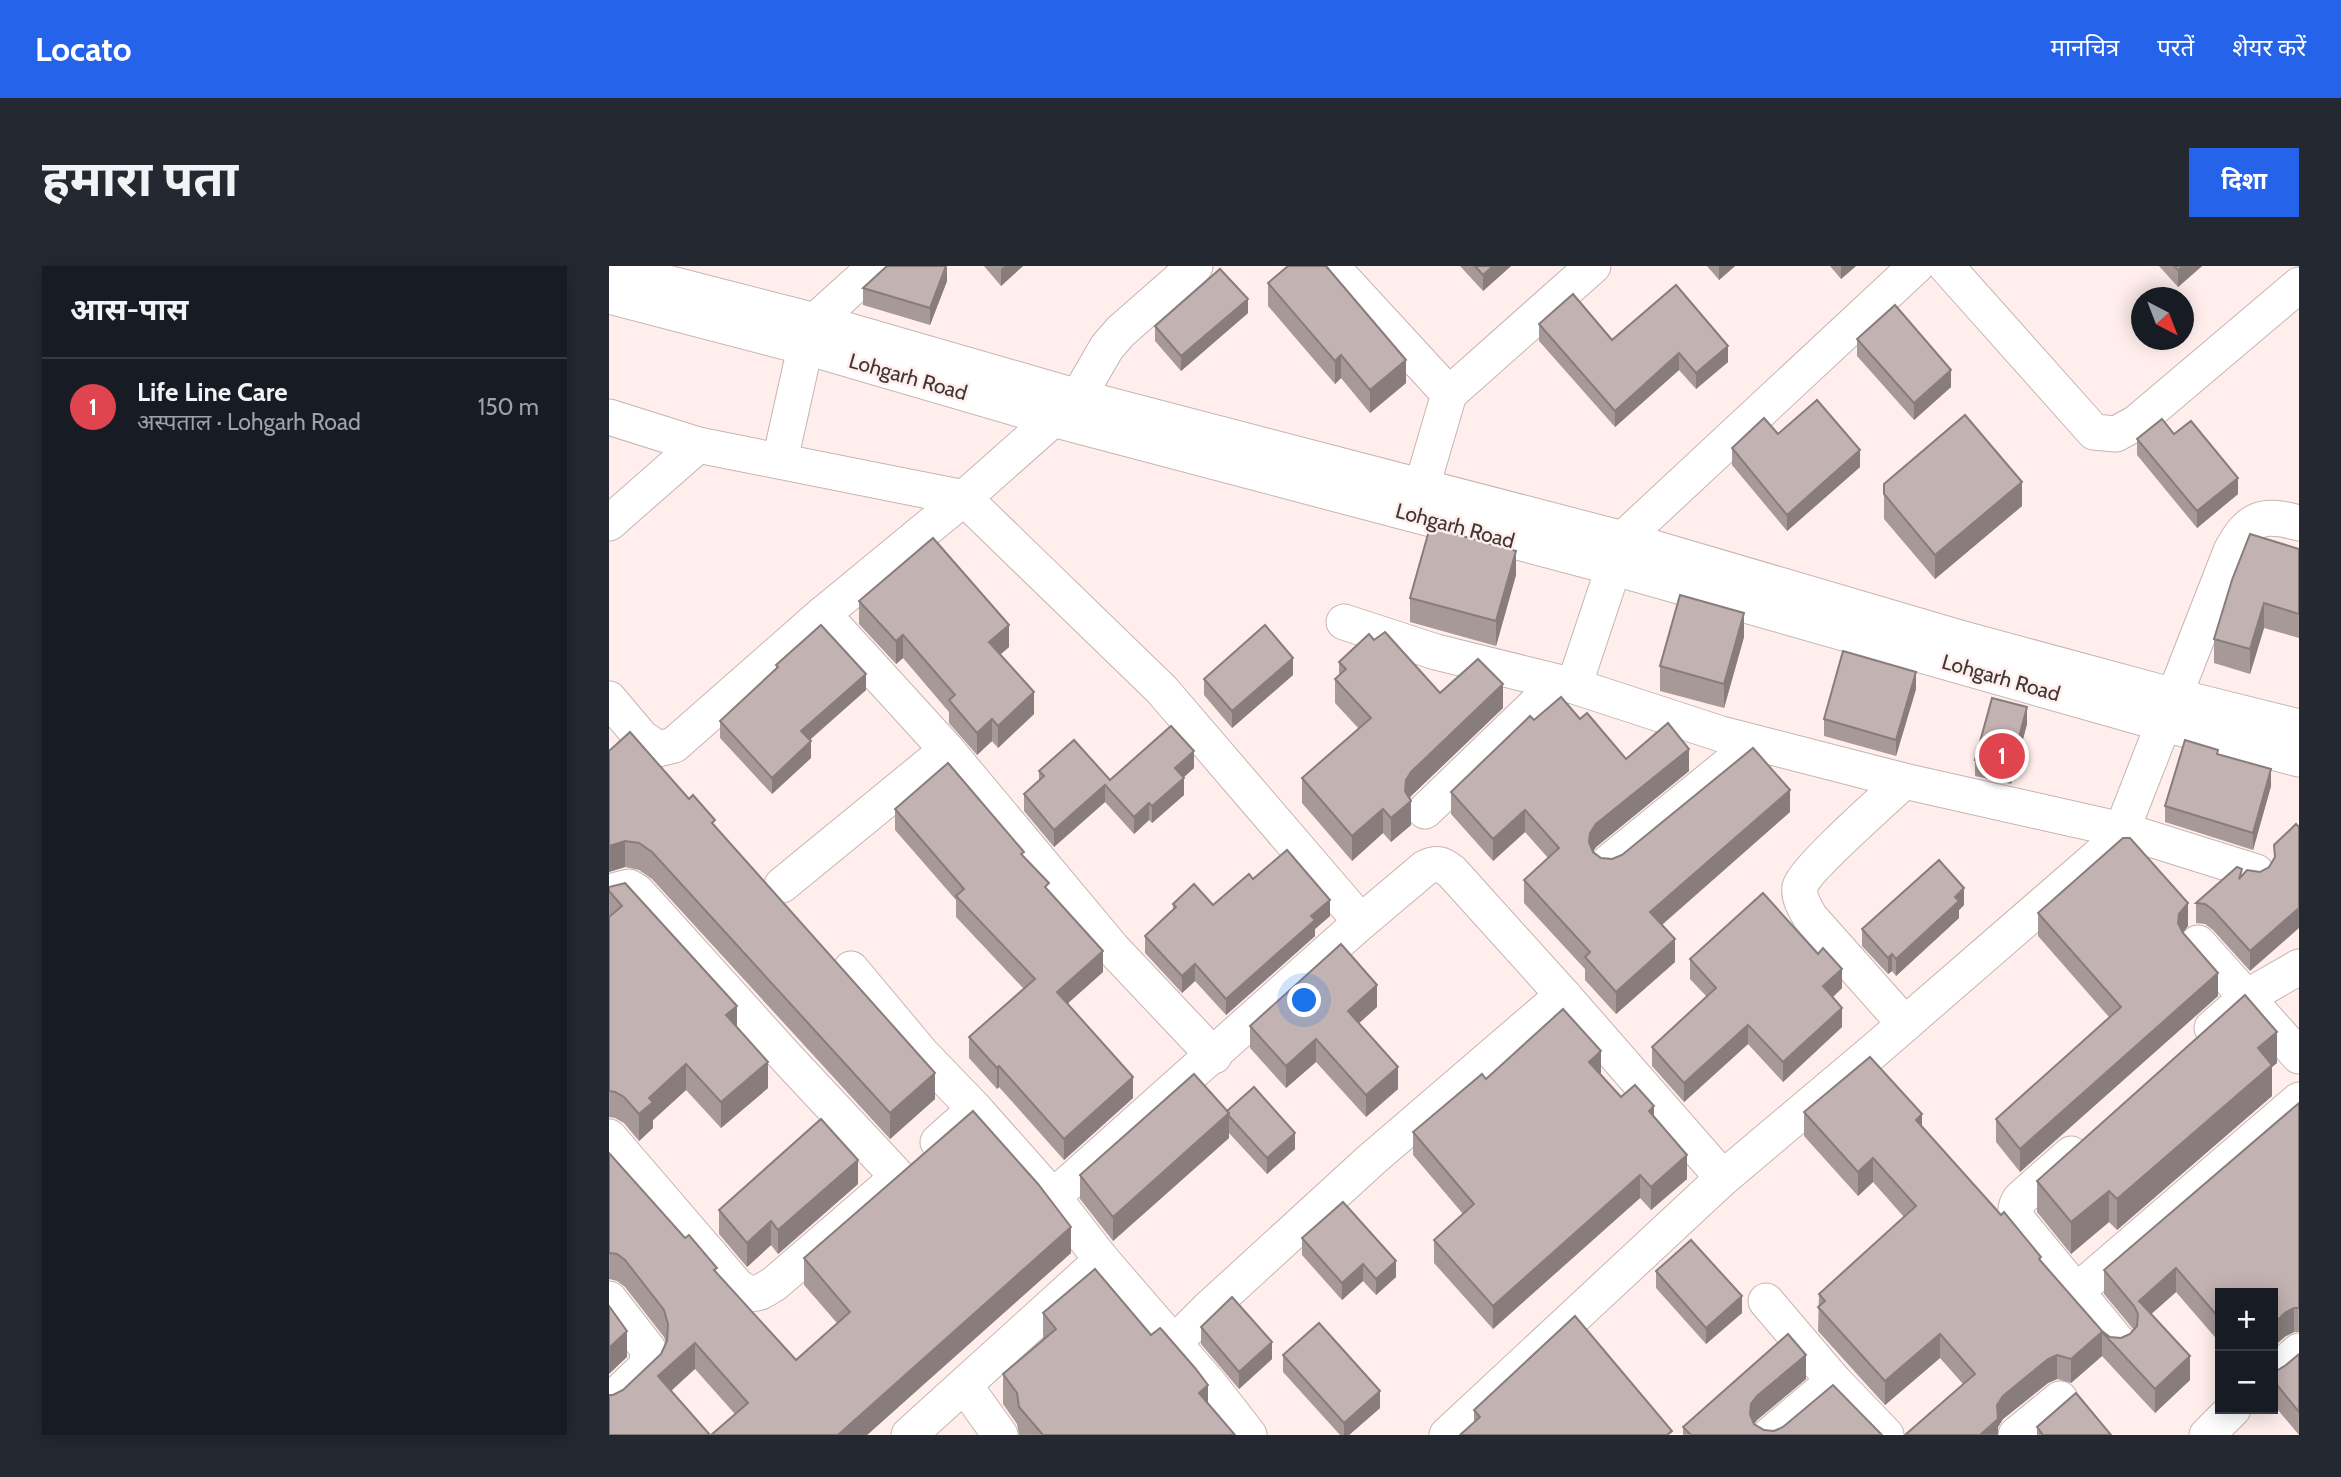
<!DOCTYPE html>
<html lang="hi">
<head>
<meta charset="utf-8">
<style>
	body { margin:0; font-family:Cabin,"Noto Sans Devanagari",sans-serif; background:#242831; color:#f1f3f6 }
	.controls { position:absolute; right:21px; bottom:21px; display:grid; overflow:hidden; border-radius:0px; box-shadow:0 4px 18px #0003 }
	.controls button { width:63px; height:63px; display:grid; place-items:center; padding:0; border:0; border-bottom:2px solid #363941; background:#171b24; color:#f1f3f6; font:35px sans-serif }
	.compass { position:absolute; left:1522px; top:21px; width:63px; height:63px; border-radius:50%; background:#171b24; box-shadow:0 4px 18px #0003; rotate:138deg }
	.you { position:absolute; left:696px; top:735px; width:24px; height:24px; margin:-18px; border:5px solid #fff; border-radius:50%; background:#1a73e8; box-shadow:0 0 0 10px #1a73e833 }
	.badge { display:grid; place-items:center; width:46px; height:46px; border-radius:50%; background:#2563eb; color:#fff; font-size:23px; font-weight:700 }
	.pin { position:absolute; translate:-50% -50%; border:4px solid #fff; box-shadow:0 2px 7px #0006 }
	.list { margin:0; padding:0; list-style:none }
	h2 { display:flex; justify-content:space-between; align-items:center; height:91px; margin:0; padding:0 28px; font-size:30px }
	h2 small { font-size:23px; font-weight:400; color:#9ea1a6 }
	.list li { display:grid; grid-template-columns:46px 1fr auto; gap:21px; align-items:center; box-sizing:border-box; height:98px; padding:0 28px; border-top:2px solid #363941 }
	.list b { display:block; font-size:26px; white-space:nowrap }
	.list p { margin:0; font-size:23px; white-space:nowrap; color:#9ea1a6 }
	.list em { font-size:23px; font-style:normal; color:#9ea1a6 }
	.map { position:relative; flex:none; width:1690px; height:1169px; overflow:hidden; border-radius:0px }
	header { display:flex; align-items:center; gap:42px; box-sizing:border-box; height:98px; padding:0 35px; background:#2563eb; color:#fff }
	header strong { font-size:33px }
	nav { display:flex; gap:38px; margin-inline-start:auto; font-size:24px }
	.intro { display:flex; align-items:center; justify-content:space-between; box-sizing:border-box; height:168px; padding:0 42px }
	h1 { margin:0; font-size:49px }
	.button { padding:18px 32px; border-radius:0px; background:#2563eb; color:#fff; font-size:24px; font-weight:700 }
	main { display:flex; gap:42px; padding:0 42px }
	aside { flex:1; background:#171b24; border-radius:0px; box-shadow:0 4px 18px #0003 }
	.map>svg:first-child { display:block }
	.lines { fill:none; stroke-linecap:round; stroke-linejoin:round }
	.minor-casing { stroke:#c5b5b3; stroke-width:37 }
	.minor { stroke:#fff; stroke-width:35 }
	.wall { fill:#a79998 }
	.shaded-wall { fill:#887d7c }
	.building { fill:#c2b2b1; stroke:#887d7c; stroke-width:2 }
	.labels { text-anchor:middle; stroke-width:5; stroke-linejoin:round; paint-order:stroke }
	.street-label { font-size:21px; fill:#3e3736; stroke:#ffeeec }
</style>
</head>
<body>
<header>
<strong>Locato</strong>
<nav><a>मानचित्र</a><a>परतें</a><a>शेयर करें</a></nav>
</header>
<div class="intro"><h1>हमारा पता</h1><a class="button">दिशा</a></div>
<main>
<aside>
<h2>आस-पास<small></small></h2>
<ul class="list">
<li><span class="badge" style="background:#e0444e">1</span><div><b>Life Line Care</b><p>अस्पताल · Lohgarh Road</p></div><em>150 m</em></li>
</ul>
</aside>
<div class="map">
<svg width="1690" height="1169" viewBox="0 0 1690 1169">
	<rect width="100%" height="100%" fill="#ffeeec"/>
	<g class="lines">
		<!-- minor casing -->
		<g class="minor-casing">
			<g id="minor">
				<path d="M722,0L840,128L806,244"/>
				<path d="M1337,0L1485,166L1507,168L1527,157L1690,19"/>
				<path d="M0,2L206,55L469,131L1014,273L1351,372L1565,430L1690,461"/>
				<path d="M0,30L211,85L444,153L1003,301L1555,458L1690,493"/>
				<path d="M840,128L984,0"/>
				<path d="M0,151L89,179L355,232L553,424L752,656"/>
				<path d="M171,194L196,82L206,55L267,0"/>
				<path d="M0,257L89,179"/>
				<path d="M214,348L338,484L504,683L605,790"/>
				<path d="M735,356L827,386L965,420L1112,468L1295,515L1513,564L1647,606"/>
				<path d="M965,420L1014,273L1307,0"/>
				<path d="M0,433L32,471L49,483L65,479L214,348L355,232L469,131L498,81L512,65L586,0"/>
				<path d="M1295,515C1278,531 1195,604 1191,621C1189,631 1196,642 1201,651L1296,758"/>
				<path d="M816,545L949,417"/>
				<path d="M1000,596L1146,477"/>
				<path d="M173,619L338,484"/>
				<path d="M0,629L8,624L20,621L28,626L176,790L289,911"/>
				<path d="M1589,677L1690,790"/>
				<path d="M242,703L313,788L366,843"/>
				<path d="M1603,762L1638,731L1690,701"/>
				<path d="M0,871L127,1019C144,1033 148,1028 165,1018L287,913"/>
				<path d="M1462,888L1411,933C1405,942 1406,948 1411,957L1509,1076"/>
				<path d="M444,931L752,656L816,602C828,596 833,598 843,606L954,729L1114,912"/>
				<path d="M493,994L602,1120L640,1169"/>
				<path d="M1468,1025L1690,834"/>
				<path d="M0,1033L39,1083L38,1100L0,1136"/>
				<path d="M1157,1035L1225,1115L1277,1169"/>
				<path d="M564,1078L598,1044L762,894L954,729"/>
				<path d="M1664,1108L1690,1085"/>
				<path d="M356,1120L391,1169"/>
				<path d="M300,1169L493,994L444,931L366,843L329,876"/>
				<path d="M838,1169L1114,912L1266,784L1500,581L1513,564L1622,285C1640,251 1654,247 1690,257"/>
				<path d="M1161,1169L1225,1115"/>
				<path d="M1407,1169L1451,1133"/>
				<path d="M1598,1169L1624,1143"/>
			</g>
		</g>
		<!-- minor -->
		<use href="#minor" class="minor"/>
	</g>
	<!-- wall -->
	<g class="wall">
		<path d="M375,0H414L392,20Z"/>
		<path d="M851,0H902L874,25Z"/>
		<path d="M1098,0H1126L1110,14Z"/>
		<path d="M1221,0H1247L1232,13Z"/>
		<path d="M1550,0H1593L1569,21Z"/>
		<path d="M338,15L321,59L254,39V22Z"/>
		<path d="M659,17L797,117L761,147L732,112L726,118L659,40Z"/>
		<path d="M639,47L572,105L546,75V60Z"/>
		<path d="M930,58L1003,74L1119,96L1087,123L1070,104L1006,161L930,75Z"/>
		<path d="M1248,73L1342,121L1305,154L1248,90Z"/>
		<path d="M1169,168L1251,201L1178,265L1123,199V182Z"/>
		<path d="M1565,168L1629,228L1588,262L1528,189V173Z"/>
		<path d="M1275,218L1413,240L1326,313L1275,253Z"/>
		<path d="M1690,283V372L1655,362L1641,408L1605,397V373Z"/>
		<path d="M907,309L887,380L801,356V332Z"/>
		<path d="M250,335L400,381L391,389L425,448L389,482L383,475L368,489L340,457V446L294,392L287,398L250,358Z"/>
		<path d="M1135,371L1115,442L1051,425V400Z"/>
		<path d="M765,374L831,427L894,442L802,530L801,533L802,559L782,576L774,567L743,595L693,537V512L750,463L726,437V413L730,409V396Z"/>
		<path d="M167,399L257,424L201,474L202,492L163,528L111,472V455L167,403Z"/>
		<path d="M684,409L623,462L595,429V413Z"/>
		<path d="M1307,423L1287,490L1215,470V453Z"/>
		<path d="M971,453L1017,493L1080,505L987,581L984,586L992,592L1003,593L1181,546L1053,659L1066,696L1007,748L976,714V703L915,637V614L939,592L916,566L884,595L842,548V526L925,454Z"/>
		<path d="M1418,458L1402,518L1366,510V494Z"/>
		<path d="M0,485L80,533L106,561L326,833L281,873L43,613L30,604L16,601L0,606Z"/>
		<path d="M1609,488L1662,520L1644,584L1556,556V540Z"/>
		<path d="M585,502L574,512L575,529L543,557L540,554L525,568L496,536L445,581L415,545V528L430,514V505L501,514Z"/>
		<path d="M286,543L415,590L440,626L494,706L459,737L524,832L455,894L390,821L388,823L360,792V771L415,723L347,651V634L286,564Z"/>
		<path d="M1687,558L1641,705L1604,664L1596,658L1587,657V637L1633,610L1651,606L1660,601L1665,593V579Z"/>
		<path d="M644,613L721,650L706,663V670L617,749L586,715L573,727L536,687V670L564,644V638L604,639Z"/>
		<path d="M0,621L128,761L159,822L112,862L77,824L44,854V862L30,875L15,857L6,852L0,851Z"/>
		<path d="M1355,639L1350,644V652L1287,710L1283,705L1279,708L1253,680V663Z"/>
		<path d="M1429,647L1579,660L1574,667L1609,730L1411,906L1387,876V853L1500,751L1429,670Z"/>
		<path d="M1081,693L1233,722L1224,731L1233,761L1174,816L1139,778L1075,836L1043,800V781L1098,731L1081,713Z"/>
		<path d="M768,741L750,757L789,823L757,851L707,796L677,822L641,782V760Z"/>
		<path d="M1668,797L1663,801V830L1508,964L1500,956L1462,988L1428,946V915Z"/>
		<path d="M992,808L1012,831L1045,850L1078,913L1042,944L1031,932L884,1063L825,997V974L854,948L804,889V866L877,813Z"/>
		<path d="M1690,837V1066H1685L1677,1070L1611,1027V1077L1567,1026L1542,1048L1581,1114L1546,1147L1493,1090L1462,1117L1448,1113L1439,1117L1394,1153L1389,1161V1169L1354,1118L1331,1092L1276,1139L1209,1065L1210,1028L1295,951L1264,916L1249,930L1195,870V846L1313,861L1493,1065L1501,1071L1512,1072L1521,1068L1525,1064L1495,1028V1004Z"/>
		<path d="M618,845L686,883L658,908L620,867V872L504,975L471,933V909Z"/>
		<path d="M0,887L187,1094L228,1057L195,1019V992L462,987L258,1169H102L126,1148L86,1103L4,1129L14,1124L52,1088L57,1077L55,1071L16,1021L8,1015L0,1013Z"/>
		<path d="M249,918L169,988L162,979L138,1001L110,968V944Z"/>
		<path d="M693,972L787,1011L767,1029L754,1015L733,1034L693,989Z"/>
		<path d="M1047,1005L1133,1047L1097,1078L1047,1022Z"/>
		<path d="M434,1047L599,1138L626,1169H410L408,1158L394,1138V1108L434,1074Z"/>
		<path d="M592,1061L663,1093L630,1123L592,1078Z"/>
		<path d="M1690,1088V1169L1664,1138V1104H1669L1677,1099Z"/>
		<path d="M674,1089L771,1142L740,1169H731L674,1106Z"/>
		<path d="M1197,1113L1148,1154L1145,1158L1155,1164L1273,1169H1074V1161Z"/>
		<path d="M865,1144L1063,1169L865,1157Z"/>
		<path d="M1428,1161L1502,1169H1428Z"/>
	</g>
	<!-- shaded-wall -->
	<g class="shaded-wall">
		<path d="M338,0V15L321,59V42Z"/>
		<path d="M396,0H414L392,20V3Z"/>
		<path d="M884,0H902L874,25V9Z"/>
		<path d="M1110,0H1126L1110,14Z"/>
		<path d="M1232,0H1247L1232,13Z"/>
		<path d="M1574,0H1593L1569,21V4Z"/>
		<path d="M639,33V47L572,105V90Z"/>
		<path d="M1119,80V96L1087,123V107Z"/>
		<path d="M1070,87V104L1006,161V145Z"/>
		<path d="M732,89V112L726,118V95Z"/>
		<path d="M797,94V117L761,147V124Z"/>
		<path d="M1342,104V121L1305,154V137Z"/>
		<path d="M1251,184V201L1178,265V249Z"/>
		<path d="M1629,212V228L1588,262V245Z"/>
		<path d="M1413,216V240L1326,313V289Z"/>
		<path d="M907,285V309L887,380V355Z"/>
		<path d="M1655,337V362L1641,408V383Z"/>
		<path d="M1135,347V371L1115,442V418Z"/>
		<path d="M400,359V381L380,398V376Z"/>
		<path d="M294,369V392L287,398V375Z"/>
		<path d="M684,392V409L623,462V445Z"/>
		<path d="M1307,406V423L1287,490V474Z"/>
		<path d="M257,408V424L192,481V465Z"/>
		<path d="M894,418V442L802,530L797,539L802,535V559L782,576V552L797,514L802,506Z"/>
		<path d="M425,426V448L389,482V460Z"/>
		<path d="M1418,441V458L1402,518V502Z"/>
		<path d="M383,453V475L368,489V467Z"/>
		<path d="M202,475V492L163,528V512Z"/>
		<path d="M1080,483V505L987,581L981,590L980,576L981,567L987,558Z"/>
		<path d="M585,485V502L566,519V502Z"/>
		<path d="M1662,503V520L1644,584V567Z"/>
		<path d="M575,512V529L543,557V540Z"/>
		<path d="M496,519V536L445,581V564Z"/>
		<path d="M1181,524V546L1041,669V646Z"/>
		<path d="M540,537V554L525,568V551Z"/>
		<path d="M774,543V567L743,595V570Z"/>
		<path d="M916,544V566L884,595V573Z"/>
		<path d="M16,575V601L0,606V580Z"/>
		<path d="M1355,622V639L1350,644V652L1287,710V693L1346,631Z"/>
		<path d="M721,634V650L706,663V670L617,749V733L702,650Z"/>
		<path d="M1579,637V660L1570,671V648Z"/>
		<path d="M1690,642V662L1641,705V685Z"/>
		<path d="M1066,673V696L1007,748V726Z"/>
		<path d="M494,685V706L448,747V726Z"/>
		<path d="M1283,688V705L1279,708V692Z"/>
		<path d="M586,698V715L573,727V710Z"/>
		<path d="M1233,703V722L1214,740V720Z"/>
		<path d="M1609,707V730L1411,906V883Z"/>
		<path d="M768,719V741L739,767V745Z"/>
		<path d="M128,740V766L117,749Z"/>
		<path d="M1233,742V761L1174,816V796Z"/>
		<path d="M1139,759V778L1075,836V817Z"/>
		<path d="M1668,766V797L1663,801V830L1508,964V933L1649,782Z"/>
		<path d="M707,773V796L677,822V800Z"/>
		<path d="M992,785V808L980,819V796Z"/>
		<path d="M159,796V822L112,862V836Z"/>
		<path d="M77,798V824L44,854V862L30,875V848L40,832Z"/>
		<path d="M390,800V821L388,823V802Z"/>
		<path d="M789,801V823L757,851V829Z"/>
		<path d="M326,807V833L281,873V847Z"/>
		<path d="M524,811V832L455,894V873Z"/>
		<path d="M1045,840V863L1040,845Z"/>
		<path d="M620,847V872L504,975V951Z"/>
		<path d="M1313,848V872L1307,854Z"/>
		<path d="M686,867V883L658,908V892Z"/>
		<path d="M1078,889V913L1042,944V921Z"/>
		<path d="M1264,892V916L1249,930V906Z"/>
		<path d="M249,894V918L169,988V964Z"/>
		<path d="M1031,909V932L884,1063V1040Z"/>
		<path d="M1500,925V956L1462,988V956Z"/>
		<path d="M162,955V979L138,1001V977Z"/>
		<path d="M462,961V987L258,1169H229Z"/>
		<path d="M787,995V1011L767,1029V1013Z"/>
		<path d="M754,998V1015L733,1034V1017Z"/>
		<path d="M1567,1002V1026L1530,1059V1035Z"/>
		<path d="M1133,1030V1047L1097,1078V1062Z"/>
		<path d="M1685,1042V1066L1677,1070L1664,1081V1058L1677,1046Z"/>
		<path d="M18,1065V1091L0,1108V1082Z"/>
		<path d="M1493,1066V1090L1462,1117V1093Z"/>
		<path d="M1331,1068V1092L1276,1139V1115Z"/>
		<path d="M663,1076V1093L630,1123V1106Z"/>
		<path d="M86,1077V1103L49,1137V1110Z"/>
		<path d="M1197,1089V1113L1148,1154L1142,1162L1141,1148L1142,1138L1148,1130Z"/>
		<path d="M1448,1089V1113L1439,1117L1394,1153L1389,1161V1169H1371L1394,1130L1439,1093Z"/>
		<path d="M1581,1090V1114L1546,1147V1123Z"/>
		<path d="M599,1119V1149L590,1127Z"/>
		<path d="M771,1125V1142L740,1169H735V1157Z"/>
	</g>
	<!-- building -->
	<g class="building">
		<path d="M278,0H337L321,42L254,22Z"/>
		<path d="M679,0H717L797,94L761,124L732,89L726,95L659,17Z"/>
		<path d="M866,0H884L874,9Z"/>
		<path d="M1565,0H1574L1569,4Z"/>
		<path d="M611,3L639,33L572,90L546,60Z"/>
		<path d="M1067,19L1119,80L1087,107L1070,87L1006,145L930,58L964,28L1003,74Z"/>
		<path d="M1286,39L1342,104L1305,137L1248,73Z"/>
		<path d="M1208,134L1251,184L1178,249L1123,182L1155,152L1169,168Z"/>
		<path d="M1356,149L1413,216L1326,289L1275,228V218Z"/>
		<path d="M1553,153L1565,168L1582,155L1629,212L1588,245L1528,173Z"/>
		<path d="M821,261L907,285L887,355L801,332Z"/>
		<path d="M1641,268L1690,283V348L1655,337L1641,383L1605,373L1623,314Z"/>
		<path d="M324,272L400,359L380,376L425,426L389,460L383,453L368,467L340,434L346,429L294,369L287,375L250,335Z"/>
		<path d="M1071,329L1135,347L1115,418L1051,400Z"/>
		<path d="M212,359L257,408L192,465L202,475L163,512L111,455L169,401L167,399Z"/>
		<path d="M656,359L684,392L623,445L595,413Z"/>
		<path d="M776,366L831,427L869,393L894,418L802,506L797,514L796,525L802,535L782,552L774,543L743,570L693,512L762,452L726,413L737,403L730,396L760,368L765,374Z"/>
		<path d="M1234,385L1307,406L1287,474L1215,453Z"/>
		<path d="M952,431L971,453L978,447L1017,493L1059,457L1080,483L987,558L981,567L980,576L984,586L992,592L1003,593L1013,589L1144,482L1181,524L1041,646L1066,673L1007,726L976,691L981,686L915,614L950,582L916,544L884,573L842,526L921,450L925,454Z"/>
		<path d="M1383,432L1418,441L1402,502L1366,494Z"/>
		<path d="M562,460L585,485L566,502L575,512L543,540L540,537L525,551L496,519L445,564L415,528L435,510L430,505L465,474L501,514Z"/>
		<path d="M21,466L80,533L84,529L106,554L103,557L326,807L281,847L43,586L30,577L16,575L0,580V485Z"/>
		<path d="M1576,474L1609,484L1608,488L1662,503L1644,567L1556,540Z"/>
		<path d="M339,497L415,586L412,588L440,617L436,621L494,685L448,726L524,811L455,873L390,800L388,802L360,771L426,713L347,630L355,623L286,543Z"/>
		<path d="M1687,558L1690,561V642L1641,685L1604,644L1596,638L1587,637L1628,601L1633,603L1630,613L1638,604L1651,606L1660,601L1666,591L1665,579Z"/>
		<path d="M1514,572H1521L1579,637L1570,648L1569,657L1574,667L1609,707L1411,883L1387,853L1512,741L1429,647Z"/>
		<path d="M678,584L721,634L702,650L706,654L617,733L586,698L573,710L536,670L567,641L564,638L585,618L604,639L640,608L644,613Z"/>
		<path d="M1330,594L1355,622L1346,631L1350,635L1287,693L1283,688L1279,692L1253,663Z"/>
		<path d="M16,617L128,740L117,749L159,796L112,836L77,798L40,832L44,836L30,848L15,831L6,826L0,825V651L13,640L0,625V621Z"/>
		<path d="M1154,627L1209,688L1214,682L1233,703L1214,720L1233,742L1174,796L1139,759L1075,817L1043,781L1107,722L1081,693Z"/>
		<path d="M732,678L768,719L739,745L789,801L757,829L707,773L677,800L641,760Z"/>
		<path d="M1636,729L1668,766L1649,782L1663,799L1508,933L1500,925L1462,956L1428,915Z"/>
		<path d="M954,743L992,785L980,796L1012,831L1026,819L1045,840L1040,845L1078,889L1042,921L1031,909L884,1040L825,974L865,938L804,866L873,808L877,813Z"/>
		<path d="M1261,791L1313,848L1307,854L1392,949L1395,946L1432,991L1430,993L1493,1065L1501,1071L1512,1072L1521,1068L1528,1060L1529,1048L1525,1040L1495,1004L1690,837V1042H1685L1677,1046L1664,1058V1027H1611V1053L1567,1002L1530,1035L1581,1090L1546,1123L1493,1066L1462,1093L1448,1089L1439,1093L1394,1130L1388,1139L1389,1153L1371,1169H1296L1366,1108L1331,1068L1276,1115L1209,1041L1216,1035L1210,1028L1307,940L1264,892L1249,906L1195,846Z"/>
		<path d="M585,808L620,847L504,951L471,909Z"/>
		<path d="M645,821L686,867L658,892L620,850V847L618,845Z"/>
		<path d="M364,845L429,918L462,961L229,1169H102L139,1137L86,1077L49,1110L101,1169H0V1129H4L14,1124L52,1088L58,1075L59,1058L55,1044L16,994L8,988L0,987V887L76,972L80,969L108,1002L105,1004L187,1094L241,1046L195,992Z"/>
		<path d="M212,853L249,894L169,964L162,955L138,977L110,944Z"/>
		<path d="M734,936L787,995L767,1013L754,998L733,1017L693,972Z"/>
		<path d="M1082,974L1133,1030L1097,1062L1047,1005Z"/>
		<path d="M486,1003L542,1069L551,1062L553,1064L586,1102L599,1119L590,1127L626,1169H434L410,1141L408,1127L394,1108L447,1063L434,1047Z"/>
		<path d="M623,1031L663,1076L630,1106L592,1061Z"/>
		<path d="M0,1040L18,1065L0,1082Z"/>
		<path d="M966,1050L1063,1165L1058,1169H851L871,1151L865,1144Z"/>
		<path d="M710,1057L771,1125L735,1157L674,1089Z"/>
		<path d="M1179,1068L1197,1089L1148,1130L1142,1138L1141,1148L1145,1158L1155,1164L1165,1165L1174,1161L1224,1119L1273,1169H1082L1074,1161Z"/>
		<path d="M1690,1088V1146L1664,1114V1104H1669L1677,1099Z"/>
		<path d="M1467,1127L1502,1169H1434L1428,1161Z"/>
	</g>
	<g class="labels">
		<!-- street labels -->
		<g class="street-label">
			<text transform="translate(299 111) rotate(16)" y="7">Lohgarh Road</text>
			<text transform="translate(846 260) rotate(15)" y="7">Lohgarh Road</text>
			<text transform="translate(1392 412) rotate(16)" y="7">Lohgarh Road</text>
		</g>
	</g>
</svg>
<div class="controls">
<button>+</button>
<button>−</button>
</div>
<svg class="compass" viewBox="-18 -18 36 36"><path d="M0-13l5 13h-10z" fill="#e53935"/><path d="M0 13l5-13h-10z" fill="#9ea1a6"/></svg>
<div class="you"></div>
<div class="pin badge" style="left:1393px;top:490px;background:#e0444e">1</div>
</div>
</main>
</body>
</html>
